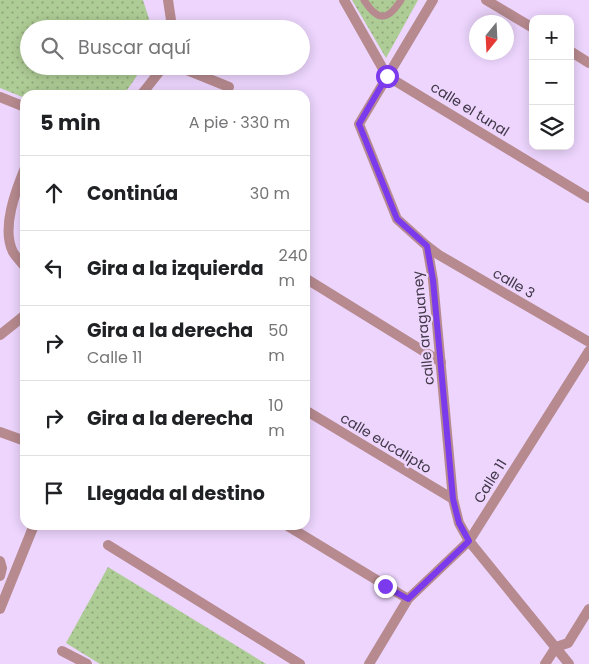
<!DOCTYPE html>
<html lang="es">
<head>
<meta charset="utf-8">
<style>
	body { margin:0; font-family:Poppins,sans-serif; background:#f2f2f2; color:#202124 }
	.controls { position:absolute; right:15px; top:15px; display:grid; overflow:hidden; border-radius:10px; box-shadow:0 2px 12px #0003 }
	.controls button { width:45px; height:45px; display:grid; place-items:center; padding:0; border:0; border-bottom:1px solid #e0e0e0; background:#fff; color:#202124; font:25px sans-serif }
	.compass { position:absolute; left:469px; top:15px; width:45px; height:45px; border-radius:50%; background:#fff; box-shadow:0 2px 12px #0003; rotate:198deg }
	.stop { position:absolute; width:15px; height:15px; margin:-11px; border:4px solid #7c3aed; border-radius:50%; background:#fff }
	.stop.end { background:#7c3aed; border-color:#fff; box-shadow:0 1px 5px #0008 }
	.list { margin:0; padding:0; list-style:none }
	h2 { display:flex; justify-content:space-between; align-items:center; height:65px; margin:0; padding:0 20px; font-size:21px }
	h2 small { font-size:16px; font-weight:400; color:#757577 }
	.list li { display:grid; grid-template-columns:32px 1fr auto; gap:15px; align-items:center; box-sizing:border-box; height:75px; padding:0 20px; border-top:1px solid #e0e0e0 }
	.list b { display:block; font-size:19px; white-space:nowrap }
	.list p { margin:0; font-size:16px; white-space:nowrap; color:#757577 }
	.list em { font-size:16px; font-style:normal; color:#757577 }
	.icon { flex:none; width:28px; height:28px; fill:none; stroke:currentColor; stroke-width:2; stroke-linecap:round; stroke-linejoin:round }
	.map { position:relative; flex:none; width:589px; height:664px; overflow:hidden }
	.search { position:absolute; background:#fff; box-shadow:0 2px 12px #0003; left:20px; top:20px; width:290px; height:55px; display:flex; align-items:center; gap:12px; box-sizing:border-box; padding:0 18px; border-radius:28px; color:#757577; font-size:19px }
	.panel { position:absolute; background:#fff; box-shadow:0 2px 12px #0003; left:20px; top:90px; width:290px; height:440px; border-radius:15px }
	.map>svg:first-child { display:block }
	.green { fill:url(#green-dots) }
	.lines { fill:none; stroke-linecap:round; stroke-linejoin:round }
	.lane { stroke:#b68a8f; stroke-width:7 }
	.street { stroke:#b68a8f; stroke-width:10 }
	.route { stroke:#7c3aed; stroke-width:6 }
	.labels { text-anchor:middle; stroke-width:4.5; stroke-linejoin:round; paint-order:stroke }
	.street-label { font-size:14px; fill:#403747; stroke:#edd5fd }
</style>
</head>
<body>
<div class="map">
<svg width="589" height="664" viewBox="0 0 589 664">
	<defs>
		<pattern id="green-dots" width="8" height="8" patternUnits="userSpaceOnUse" patternTransform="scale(1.25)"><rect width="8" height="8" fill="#aecc95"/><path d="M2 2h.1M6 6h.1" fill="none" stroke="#8fa67b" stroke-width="1.8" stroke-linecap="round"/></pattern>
	</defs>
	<rect width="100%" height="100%" fill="#edd5fd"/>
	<!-- green -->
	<g class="green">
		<path d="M0,0H143L150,22L149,29H29V66H142C137,77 130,86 123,95H25V98L0,88Z"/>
		<path d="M352,0H418L386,58Z"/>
		<path d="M108,567L266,664H100L66,643Z"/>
	</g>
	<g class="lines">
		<!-- lane -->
		<path class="lane" d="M364,0C378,22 388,21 401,0"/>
		<!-- street -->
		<g class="street">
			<path d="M168,0L171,20L170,29"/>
			<path d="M344,0L387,76L589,198"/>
			<path d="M433,0L359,124L397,219L427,246L433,280L453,499L459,523L469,541L569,664"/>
			<path d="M486,0L533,28"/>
			<path d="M570,51L589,63"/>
			<path d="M177,66L229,87"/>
			<path d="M141,95L164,66"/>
			<path d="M0,97L25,107"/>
			<path d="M25,168C16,190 1,228 13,252C16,257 21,262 25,267"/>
			<path d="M427,246L439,255L589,342"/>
			<path d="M305,278L441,362"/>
			<path d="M0,335L25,315"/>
			<path d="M305,410L453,499"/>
			<path d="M0,432L25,441"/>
			<path d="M286,525L408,599"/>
			<path d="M108,545L300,664"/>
			<path d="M0,561L2,568L0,576"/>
			<path d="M0,609L34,525"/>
			<path d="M62,651L87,664"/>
			<path d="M369,664L408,599L469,541L589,351"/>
			<path d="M545,664L556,647L568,643L589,609"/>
		</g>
	</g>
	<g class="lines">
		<!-- route -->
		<path class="route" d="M385,586L408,599L469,541L459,523L453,499L433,280L427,246L397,219L359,124L387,76"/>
	</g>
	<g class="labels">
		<!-- street labels -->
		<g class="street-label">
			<text transform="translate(470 109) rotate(32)" y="5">calle el tunal</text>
			<text transform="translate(514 283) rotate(30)" y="5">calle 3</text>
			<text transform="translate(423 328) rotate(-96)" y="5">calle araguaney</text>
			<text transform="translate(386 443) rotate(31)" y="5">calle eucalipto</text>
			<text transform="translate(490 481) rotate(-58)" y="5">Calle 11</text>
		</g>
	</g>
</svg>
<div class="controls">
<button>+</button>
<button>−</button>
<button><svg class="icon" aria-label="layers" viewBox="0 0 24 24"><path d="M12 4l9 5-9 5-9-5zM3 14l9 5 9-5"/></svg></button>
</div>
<svg class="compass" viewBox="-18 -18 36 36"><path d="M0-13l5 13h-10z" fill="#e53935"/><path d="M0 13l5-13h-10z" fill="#757577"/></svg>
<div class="stop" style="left:387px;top:76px"></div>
<div class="stop end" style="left:385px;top:586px"></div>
<div class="search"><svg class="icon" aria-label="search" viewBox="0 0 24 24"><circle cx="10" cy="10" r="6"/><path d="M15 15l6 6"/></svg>Buscar aquí</div>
<section class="panel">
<h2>5 min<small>A pie · 330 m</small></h2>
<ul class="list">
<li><svg class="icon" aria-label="ahead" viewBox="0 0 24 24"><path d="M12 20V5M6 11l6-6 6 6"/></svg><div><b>Continúa</b></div><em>30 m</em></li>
<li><svg class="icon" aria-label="left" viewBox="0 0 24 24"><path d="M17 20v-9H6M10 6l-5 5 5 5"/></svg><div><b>Gira a la izquierda</b></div><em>240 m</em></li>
<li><svg class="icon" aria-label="right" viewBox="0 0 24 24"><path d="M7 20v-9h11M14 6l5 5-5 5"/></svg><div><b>Gira a la derecha</b><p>Calle 11</p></div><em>50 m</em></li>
<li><svg class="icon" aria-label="right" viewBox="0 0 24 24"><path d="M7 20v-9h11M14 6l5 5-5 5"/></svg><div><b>Gira a la derecha</b></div><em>10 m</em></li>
<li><svg class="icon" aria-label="arrive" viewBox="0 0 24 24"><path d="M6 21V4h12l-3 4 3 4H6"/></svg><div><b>Llegada al destino</b></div></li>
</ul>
</section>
</div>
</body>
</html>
